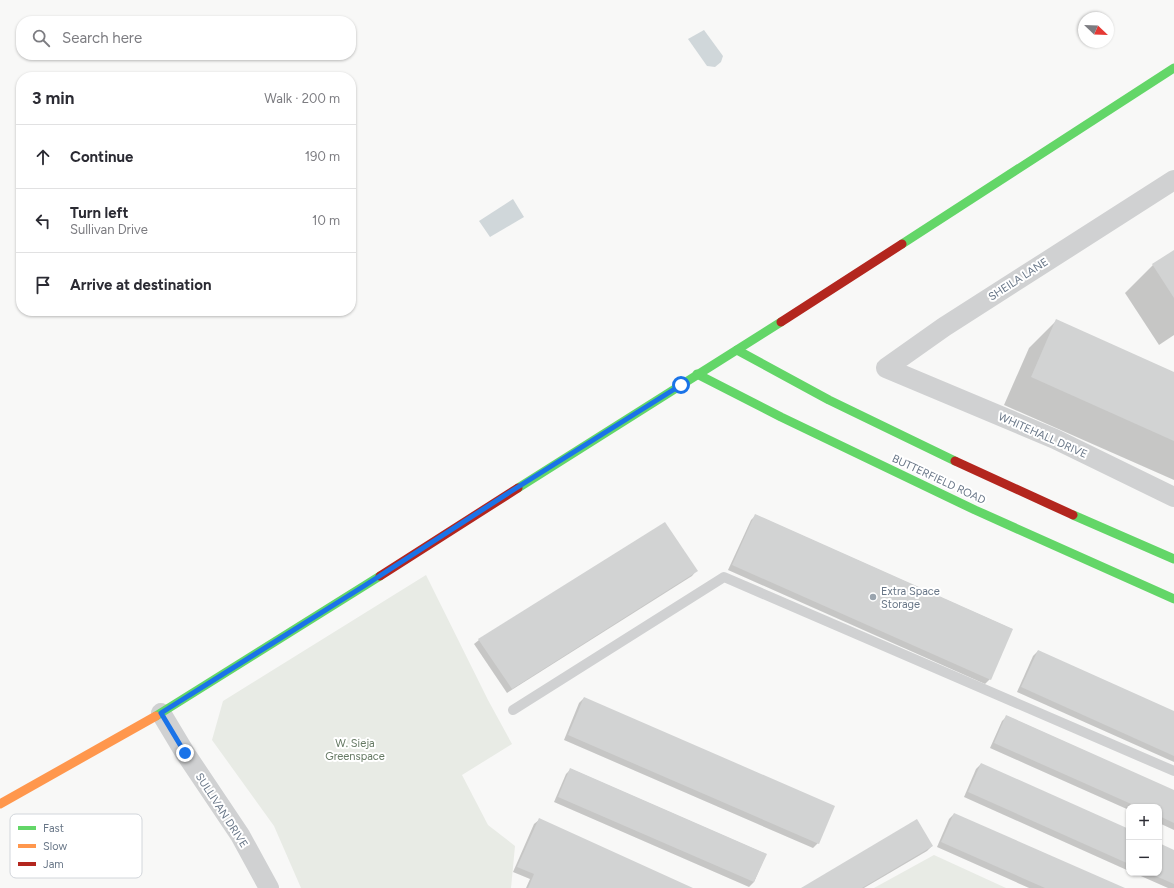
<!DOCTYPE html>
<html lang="en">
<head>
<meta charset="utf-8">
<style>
	body { margin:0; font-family:Figtree,sans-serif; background:#f2f2f3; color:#2b2b33 }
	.controls { position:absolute; right:12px; bottom:12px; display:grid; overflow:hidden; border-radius:8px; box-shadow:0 1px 3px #0004 }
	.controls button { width:36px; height:36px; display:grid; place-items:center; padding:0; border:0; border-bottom:1px solid #e1e1e2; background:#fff; color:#2b2b33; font:20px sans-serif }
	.compass { position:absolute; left:1078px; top:12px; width:36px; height:36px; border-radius:50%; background:#fff; box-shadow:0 1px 3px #0004; rotate:113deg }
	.stop { position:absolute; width:12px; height:12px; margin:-9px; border:3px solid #1a73e8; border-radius:50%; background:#fff }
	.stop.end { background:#1a73e8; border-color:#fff; box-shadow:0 1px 4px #0008 }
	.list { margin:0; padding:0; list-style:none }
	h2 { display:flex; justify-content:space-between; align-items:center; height:52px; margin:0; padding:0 16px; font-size:17px }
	h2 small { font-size:13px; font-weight:400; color:#7c7c81 }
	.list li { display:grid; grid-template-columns:26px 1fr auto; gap:12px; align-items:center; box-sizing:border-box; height:64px; padding:0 16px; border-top:1px solid #e1e1e2 }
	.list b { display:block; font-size:15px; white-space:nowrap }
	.list p { margin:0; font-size:13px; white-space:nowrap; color:#7c7c81 }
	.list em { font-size:13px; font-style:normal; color:#7c7c81 }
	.icon { flex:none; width:22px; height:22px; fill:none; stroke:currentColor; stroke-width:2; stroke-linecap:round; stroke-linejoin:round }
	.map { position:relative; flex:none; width:1174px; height:888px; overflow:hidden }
	.search { position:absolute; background:#fff; box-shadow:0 1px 3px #0004; left:16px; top:16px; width:340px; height:44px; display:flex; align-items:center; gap:10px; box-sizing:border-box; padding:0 14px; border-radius:16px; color:#7c7c81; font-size:15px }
	.panel { position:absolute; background:#fff; box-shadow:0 1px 3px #0004; left:16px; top:72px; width:340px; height:244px; border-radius:16px }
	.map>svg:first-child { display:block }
	.green { fill:#e8ebe5 }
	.water { fill:#d0d7da }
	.shadow { fill:#0003 }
	.building { fill:#d2d3d3 }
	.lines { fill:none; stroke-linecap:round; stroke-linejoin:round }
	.lane { stroke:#d0d1d2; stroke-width:10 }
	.street { stroke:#d0d1d2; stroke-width:20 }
	.fast { stroke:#63d668; stroke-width:9 }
	.slow { stroke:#ff974d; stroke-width:9 }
	.jam { stroke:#b3261e; stroke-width:9 }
	.route { stroke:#1a73e8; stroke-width:5 }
	.poi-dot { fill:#9aa4ae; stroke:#fff; stroke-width:1.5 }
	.labels { text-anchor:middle; stroke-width:4; stroke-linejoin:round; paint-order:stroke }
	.street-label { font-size:11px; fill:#687687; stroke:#fff }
	.poi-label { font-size:11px; fill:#687687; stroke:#fff; text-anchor:start }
	.park-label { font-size:11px; fill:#657963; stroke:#fff }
	.key { fill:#fff; stroke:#d2d6db; stroke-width:1 }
	.key-label { font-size:11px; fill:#687687 }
</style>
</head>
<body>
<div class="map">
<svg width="1174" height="888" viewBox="0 0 1174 888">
	<rect width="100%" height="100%" fill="#f8f8f7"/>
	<!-- green -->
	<g class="green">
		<path d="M426,575L488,700L512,744L462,775L488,825L515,846L511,888H301L274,826L212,740L223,701Z"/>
		<path d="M934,855L1006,888H874Z"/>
	</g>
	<!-- water -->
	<g class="water">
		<path d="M704,30L723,56L721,62L715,67L707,66L688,39Z"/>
		<path d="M513,199L524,217L490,237L479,221Z"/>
	</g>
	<!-- shadow -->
	<g class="shadow">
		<path d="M1174,252V335L1159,345L1125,293L1153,265Z"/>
		<path d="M1056,321L1174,373V480L1004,405L1029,348Z"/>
		<path d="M756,515L1012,629L990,679L985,684L728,570L751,520Z"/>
		<path d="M696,571L692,576L507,693L474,644L479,640Z"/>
		<path d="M1038,651L1174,712V762L1017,692L1033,656Z"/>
		<path d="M584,698L818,843L813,848L564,740L579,703Z"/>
		<path d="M1007,716L1174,791V830L1159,823V807H1129V810L990,748L1002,721Z"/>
		<path d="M981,764L1129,831V871L964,797L976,769Z"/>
		<path d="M571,769L766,854L754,882L749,887L554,802L566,774Z"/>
		<path d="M954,814L1123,888H1029L937,847L949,819Z"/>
		<path d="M539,820L691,888H526L530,879L513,872L534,824Z"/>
		<path d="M1159,844L1174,851V888H1168L1134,873H1159Z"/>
		<path d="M932,846L927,851L864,888H803Z"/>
	</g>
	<!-- building -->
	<g class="building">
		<path d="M1174,250V298L1152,264Z"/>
		<path d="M1056,319L1174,372V441L1031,377Z"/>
		<path d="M755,514L1013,629L991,680L732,565Z"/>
		<path d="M665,522L698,571L512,689L478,639Z"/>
		<path d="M1038,650L1174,711V756L1021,687Z"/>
		<path d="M584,697L835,806L819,844L568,735Z"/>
		<path d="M1006,715L1174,790V823L1159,816V807H1138L994,743Z"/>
		<path d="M981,763L1129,829V864L968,792Z"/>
		<path d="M570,768L767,854L754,882L558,797Z"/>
		<path d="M954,813L1125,888H1045L941,842Z"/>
		<path d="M539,818L693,888H528L534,874L517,867Z"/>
		<path d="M917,819L933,846L862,888H801Z"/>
		<path d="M1159,843L1174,850V884L1149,873H1159Z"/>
	</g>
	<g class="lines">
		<!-- lane -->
		<path class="lane" d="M513,710L724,577L1174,771"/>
		<!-- street -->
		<g class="street">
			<path d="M1174,180L944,327L886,368L1055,439L1174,497"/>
			<path d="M161,713L185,753L240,835L269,888"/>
		</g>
		<!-- fast -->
		<g class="fast">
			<path d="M902,244L1174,68"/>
			<path d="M737,350L829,400L955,461"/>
			<path d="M697,374L781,417L975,510L1174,599"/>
			<path d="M518,488L781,322"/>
			<path d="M1073,515L1174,559"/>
			<path d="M156,716L380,576"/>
		</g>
		<!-- slow -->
		<path class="slow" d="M0,804L156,716"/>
		<!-- jam -->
		<g class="jam">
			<path d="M781,322L902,244"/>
			<path d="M955,461L1073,515"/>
			<path d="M380,576L518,488"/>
		</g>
	</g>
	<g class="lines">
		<!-- route -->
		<path class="route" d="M185,753L161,713L364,586L510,492L681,385"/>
	</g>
	<!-- markers -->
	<circle class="poi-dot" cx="873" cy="597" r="4"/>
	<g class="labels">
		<!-- street labels -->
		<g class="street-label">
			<text transform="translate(1018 279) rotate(-33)" y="4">SHEILA LANE</text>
			<text transform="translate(1043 435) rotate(24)" y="4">WHITEHALL DRIVE</text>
			<text transform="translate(939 479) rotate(25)" y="4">BUTTERFIELD ROAD</text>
			<text transform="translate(222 810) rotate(57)" y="4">SULLIVAN DRIVE</text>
		</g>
		<!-- poi labels -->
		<g class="poi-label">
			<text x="881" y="595">Extra Space<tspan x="881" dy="13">Storage</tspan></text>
		</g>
		<!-- park labels -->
		<g class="park-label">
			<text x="355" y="747">W. Sieja<tspan x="355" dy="13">Greenspace</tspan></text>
		</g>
	</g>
	<!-- legend -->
	<rect x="10" y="814" width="132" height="64" rx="6" class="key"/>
	<rect x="18" y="826" width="18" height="4" fill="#63d668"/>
	<rect x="18" y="844" width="18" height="4" fill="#ff974d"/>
	<rect x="18" y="862" width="18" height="4" fill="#b3261e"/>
	<g class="key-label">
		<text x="43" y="832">Fast</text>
		<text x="43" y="850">Slow</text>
		<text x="43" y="868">Jam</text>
	</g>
</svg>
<div class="controls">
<button>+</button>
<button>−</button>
</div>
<svg class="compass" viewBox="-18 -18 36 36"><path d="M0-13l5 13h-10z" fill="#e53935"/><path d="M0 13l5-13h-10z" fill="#7c7c81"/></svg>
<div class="stop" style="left:681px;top:385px"></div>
<div class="stop end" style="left:185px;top:753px"></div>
<div class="search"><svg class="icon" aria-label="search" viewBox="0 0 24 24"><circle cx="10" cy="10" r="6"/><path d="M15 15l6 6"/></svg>Search here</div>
<section class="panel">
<h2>3 min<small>Walk · 200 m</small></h2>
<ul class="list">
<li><svg class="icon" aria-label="ahead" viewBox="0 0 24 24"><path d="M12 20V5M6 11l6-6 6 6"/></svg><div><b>Continue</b></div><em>190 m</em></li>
<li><svg class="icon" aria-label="left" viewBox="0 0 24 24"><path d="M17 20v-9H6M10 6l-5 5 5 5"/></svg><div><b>Turn left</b><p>Sullivan Drive</p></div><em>10 m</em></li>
<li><svg class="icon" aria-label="arrive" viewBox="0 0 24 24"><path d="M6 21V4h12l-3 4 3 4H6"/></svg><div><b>Arrive at destination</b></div></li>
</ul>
</section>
</div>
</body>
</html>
